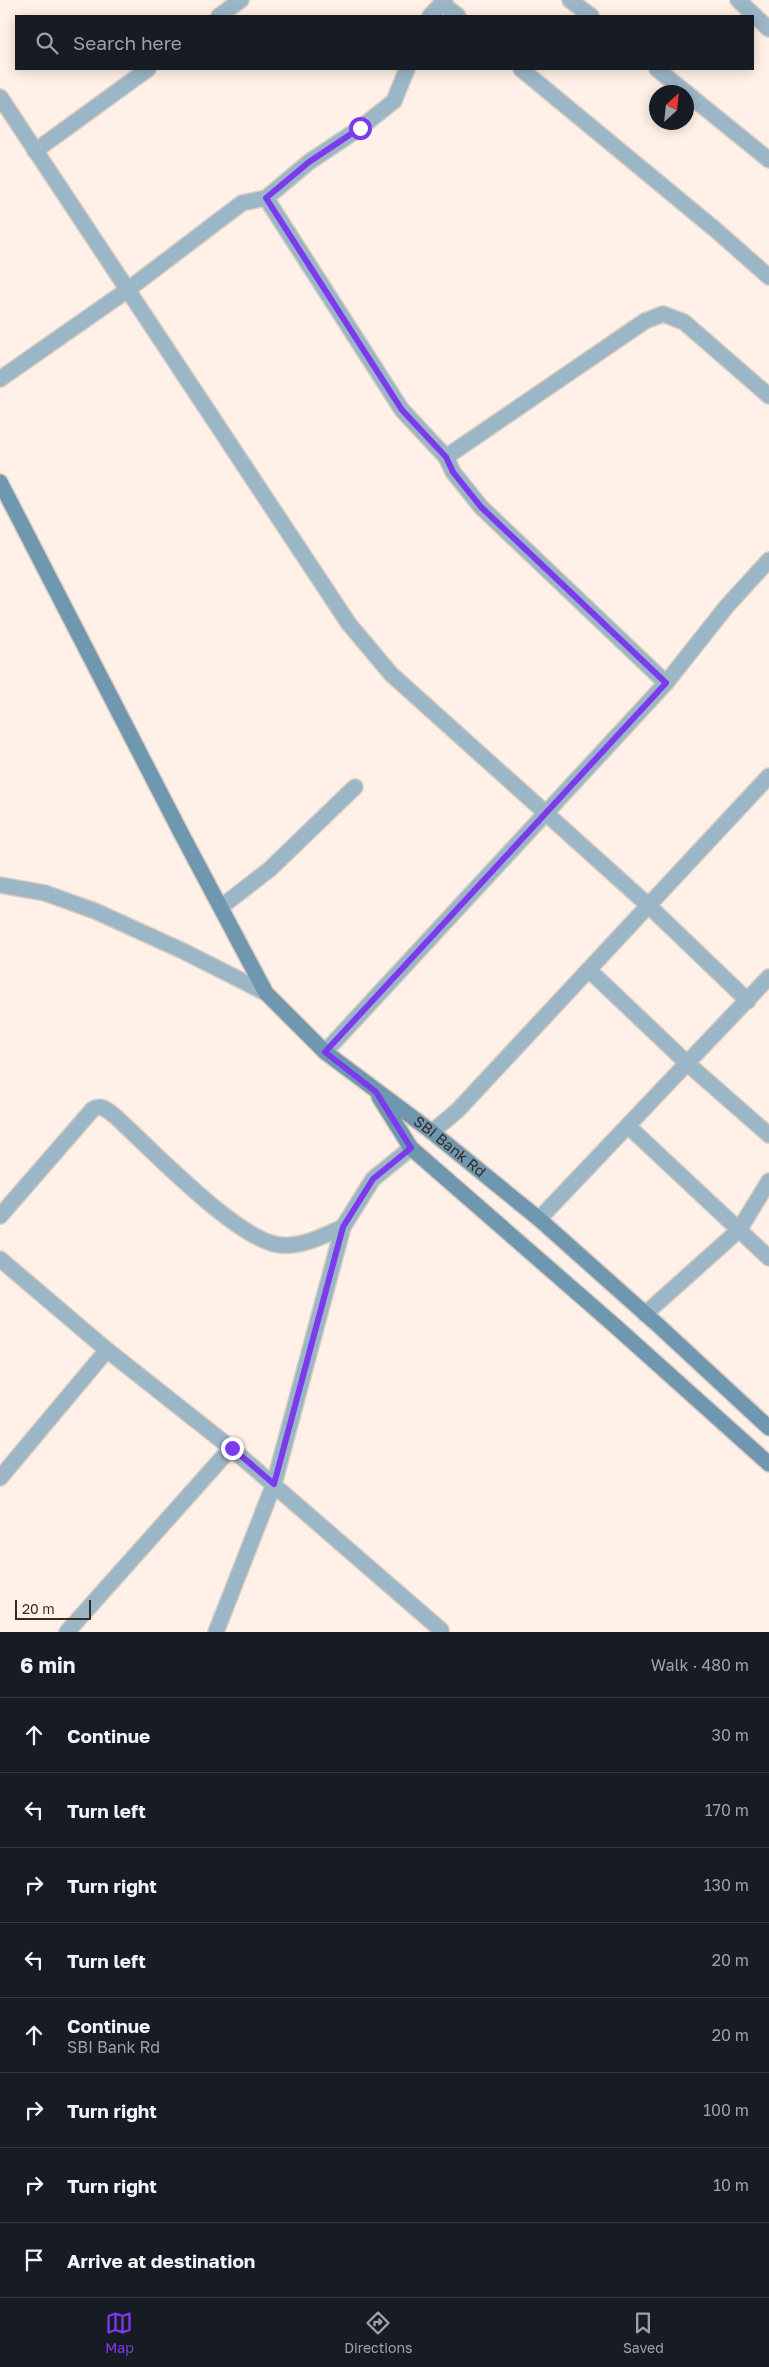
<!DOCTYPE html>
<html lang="en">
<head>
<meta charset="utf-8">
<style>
	body { margin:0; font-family:"Golos Text",sans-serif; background:#20242c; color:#f1f3f6 }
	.compass { position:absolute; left:649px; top:85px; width:45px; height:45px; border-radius:50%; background:#171b24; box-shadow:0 2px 12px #0003; rotate:27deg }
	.scale { position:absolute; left:15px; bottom:12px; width:76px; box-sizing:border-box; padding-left:5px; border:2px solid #372b21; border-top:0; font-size:14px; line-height:18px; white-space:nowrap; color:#372b21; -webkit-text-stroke:4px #fff1e7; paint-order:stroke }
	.stop { position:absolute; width:15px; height:15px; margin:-11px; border:4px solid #7c3aed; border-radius:50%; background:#fff }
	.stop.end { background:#7c3aed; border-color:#fff; box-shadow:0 1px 5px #0008 }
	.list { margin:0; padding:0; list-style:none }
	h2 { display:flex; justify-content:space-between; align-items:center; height:65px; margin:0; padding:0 20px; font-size:21px }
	h2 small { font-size:16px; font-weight:400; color:#9ea1a6 }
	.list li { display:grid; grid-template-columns:32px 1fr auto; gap:15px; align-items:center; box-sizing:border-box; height:75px; padding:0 20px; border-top:1px solid #363941 }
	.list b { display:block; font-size:19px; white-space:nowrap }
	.list p { margin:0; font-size:16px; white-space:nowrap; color:#9ea1a6 }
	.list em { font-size:16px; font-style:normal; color:#9ea1a6 }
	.icon { flex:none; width:28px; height:28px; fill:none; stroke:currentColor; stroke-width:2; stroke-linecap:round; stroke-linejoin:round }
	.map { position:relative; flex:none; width:769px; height:1632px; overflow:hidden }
	.search { position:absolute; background:#171b24; box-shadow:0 2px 12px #0003; left:15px; right:15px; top:15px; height:55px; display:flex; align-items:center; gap:12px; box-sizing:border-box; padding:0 18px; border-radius:0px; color:#9ea1a6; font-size:19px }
	.sheet { height:665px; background:#171b24 }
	nav { display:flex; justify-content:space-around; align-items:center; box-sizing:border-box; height:70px; border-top:1px solid #363941; background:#171b24; font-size:14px; color:#9ea1a6 }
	nav a { display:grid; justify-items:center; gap:2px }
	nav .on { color:#7c3aed }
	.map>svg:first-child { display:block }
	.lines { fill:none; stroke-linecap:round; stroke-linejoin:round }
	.street-casing { stroke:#dbcdc3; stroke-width:18 }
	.secondary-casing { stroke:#dbcdc3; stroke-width:18 }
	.street { stroke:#9bb6c6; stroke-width:15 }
	.secondary { stroke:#6f97af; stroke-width:15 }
	.route { stroke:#7c3aed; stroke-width:6 }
	.labels { text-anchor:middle; stroke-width:4; stroke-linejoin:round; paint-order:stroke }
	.street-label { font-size:15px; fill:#372b21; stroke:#fff1e7 }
</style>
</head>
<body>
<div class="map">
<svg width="769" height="1632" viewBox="0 0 769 1632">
	<rect width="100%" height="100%" fill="#fff1e7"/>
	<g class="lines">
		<!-- street casing -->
		<g class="street-casing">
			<g id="street">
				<path d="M570,0L591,16"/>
				<path d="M738,0L769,29"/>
				<path d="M443,4L458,16"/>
				<path d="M219,16L241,0"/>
				<path d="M430,16L445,0"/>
				<path d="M521,69L717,231L769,277"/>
				<path d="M657,69L769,160"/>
				<path d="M0,97L349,624L391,674L649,906L748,1001"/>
				<path d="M35,151L148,69"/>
				<path d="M266,198L402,410L446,457L453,472L481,507L666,683"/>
				<path d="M0,379L126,291L242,203L266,198L309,162L360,128L394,101L407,69"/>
				<path d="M446,457L645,321L663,314L684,322L769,396"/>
				<path d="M0,885L45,893L95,911L183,951L266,993"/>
				<path d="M221,907L270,869L355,787"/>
				<path d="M589,970L688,1064L769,1135"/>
				<path d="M325,1052L666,683L727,606L769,560"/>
				<path d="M628,1126L769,1258"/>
				<path d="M432,1132L458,1110L769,776"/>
				<path d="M0,1216L93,1109C102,1104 108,1111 116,1117C149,1147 240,1243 281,1245C303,1247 323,1236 343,1227"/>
				<path d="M539,1219L769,977"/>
				<path d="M0,1259L107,1350L231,1448L441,1630"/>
				<path d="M645,1314L739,1230L769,1181"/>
				<path d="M0,1478L107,1350"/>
				<path d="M67,1632L231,1448"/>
				<path d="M216,1632L274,1484L343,1227L373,1179L411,1148"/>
			</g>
		</g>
		<!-- secondary casing -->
		<g class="secondary-casing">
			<g id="secondary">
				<path id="s1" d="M0,482L181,833L266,993L325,1052L432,1132L539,1219L659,1326L769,1428"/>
				<path d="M379,1097L411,1148L614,1325L769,1464"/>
			</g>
		</g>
		<!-- street -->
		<use href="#street" class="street"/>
		<!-- secondary -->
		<use href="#secondary" class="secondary"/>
	</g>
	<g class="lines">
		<!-- route -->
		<path class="route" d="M232,1448L274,1484L343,1227L373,1179L411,1148L376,1092L325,1052L666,683L481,507L453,472L446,457L402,410L266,198L309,162L360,128"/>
	</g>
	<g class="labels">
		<!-- street labels -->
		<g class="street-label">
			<text dy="5" stroke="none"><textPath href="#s1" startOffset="816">SBI Bank Rd</textPath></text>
		</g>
	</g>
</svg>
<svg class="compass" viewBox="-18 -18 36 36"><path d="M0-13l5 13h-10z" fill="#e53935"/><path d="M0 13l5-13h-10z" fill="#9ea1a6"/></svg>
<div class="scale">20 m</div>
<div class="stop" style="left:360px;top:128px"></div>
<div class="stop end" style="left:232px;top:1448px"></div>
<div class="search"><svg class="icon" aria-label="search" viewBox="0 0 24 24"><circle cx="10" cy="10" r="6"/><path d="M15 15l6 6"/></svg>Search here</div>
</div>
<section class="sheet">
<h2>6 min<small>Walk · 480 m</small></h2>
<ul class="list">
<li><svg class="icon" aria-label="ahead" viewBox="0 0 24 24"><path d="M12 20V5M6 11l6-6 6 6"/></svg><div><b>Continue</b></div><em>30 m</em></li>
<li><svg class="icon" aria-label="left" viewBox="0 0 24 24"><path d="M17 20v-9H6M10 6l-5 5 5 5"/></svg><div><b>Turn left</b></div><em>170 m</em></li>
<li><svg class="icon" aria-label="right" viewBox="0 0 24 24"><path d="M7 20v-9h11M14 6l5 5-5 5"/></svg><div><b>Turn right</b></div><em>130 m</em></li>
<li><svg class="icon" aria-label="left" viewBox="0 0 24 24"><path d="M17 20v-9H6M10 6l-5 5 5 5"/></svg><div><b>Turn left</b></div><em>20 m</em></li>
<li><svg class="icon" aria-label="ahead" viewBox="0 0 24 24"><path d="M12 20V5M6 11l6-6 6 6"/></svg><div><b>Continue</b><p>SBI Bank Rd</p></div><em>20 m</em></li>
<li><svg class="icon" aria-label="right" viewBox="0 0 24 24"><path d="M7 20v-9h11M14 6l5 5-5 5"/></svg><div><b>Turn right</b></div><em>100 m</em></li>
<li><svg class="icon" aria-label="right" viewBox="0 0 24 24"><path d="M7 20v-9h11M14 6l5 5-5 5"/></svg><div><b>Turn right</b></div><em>10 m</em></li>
<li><svg class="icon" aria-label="arrive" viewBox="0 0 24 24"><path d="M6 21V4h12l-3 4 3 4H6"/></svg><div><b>Arrive at destination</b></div></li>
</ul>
</section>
<nav>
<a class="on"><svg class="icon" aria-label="map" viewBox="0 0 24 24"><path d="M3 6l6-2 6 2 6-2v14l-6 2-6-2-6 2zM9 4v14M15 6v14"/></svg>Map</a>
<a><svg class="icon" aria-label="directions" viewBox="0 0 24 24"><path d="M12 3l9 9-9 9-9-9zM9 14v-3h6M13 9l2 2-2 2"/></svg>Directions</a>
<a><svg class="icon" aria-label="saved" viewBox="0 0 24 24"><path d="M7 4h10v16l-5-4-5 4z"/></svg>Saved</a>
</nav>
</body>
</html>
